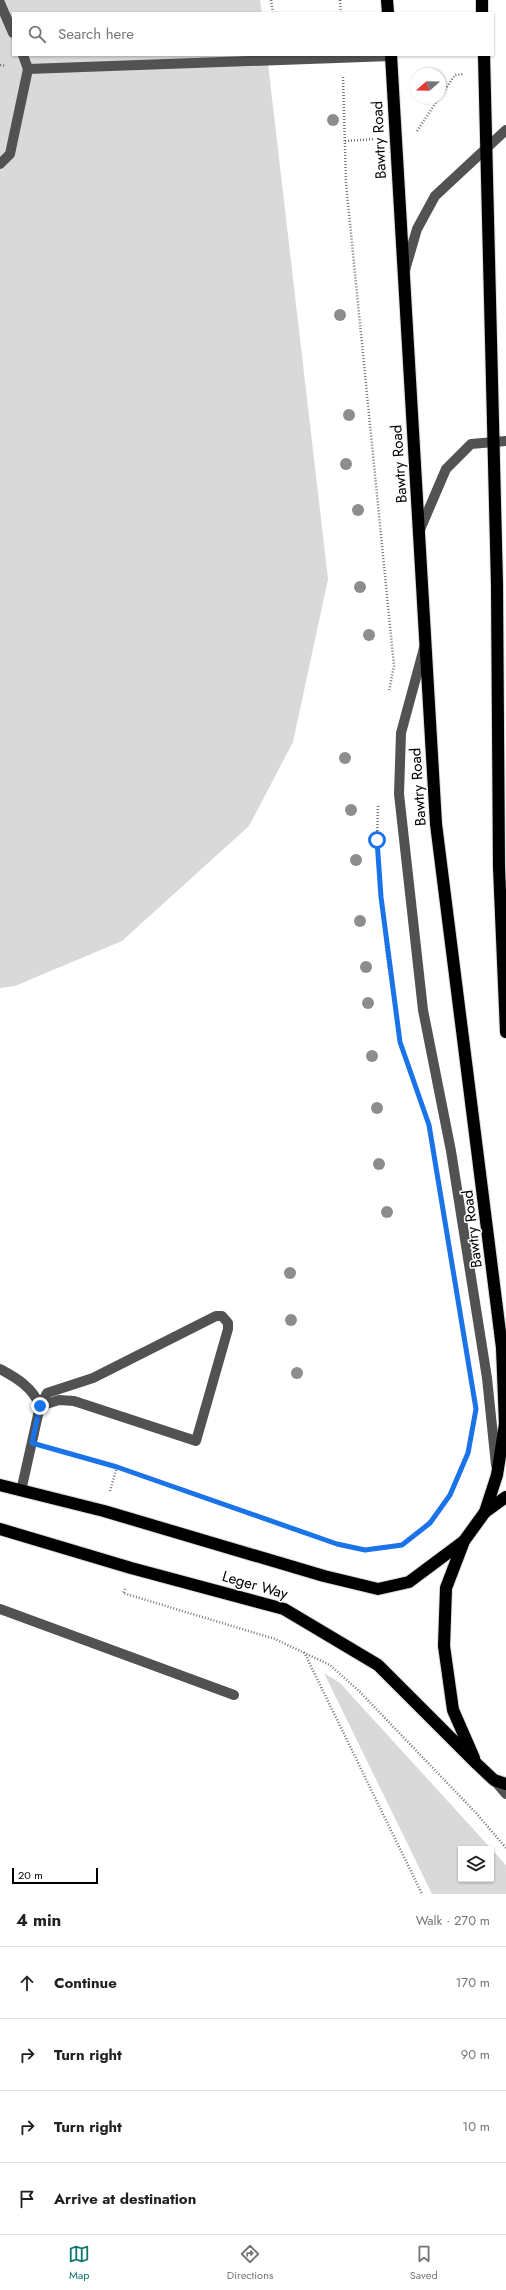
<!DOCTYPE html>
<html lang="en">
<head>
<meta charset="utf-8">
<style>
	body { margin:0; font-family:Jost,sans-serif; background:#f2f2f2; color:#202124 }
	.controls { position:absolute; right:12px; bottom:12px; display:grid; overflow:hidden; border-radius:0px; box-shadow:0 1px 3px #0004 }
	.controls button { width:36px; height:36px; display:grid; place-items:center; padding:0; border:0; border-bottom:1px solid #e0e0e0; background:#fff; color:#202124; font:20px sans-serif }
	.compass { position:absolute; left:410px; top:68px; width:36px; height:36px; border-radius:50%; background:#fff; box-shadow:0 1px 3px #0004; rotate:250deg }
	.scale { position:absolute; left:12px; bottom:10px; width:86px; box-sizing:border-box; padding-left:4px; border:2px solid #000; border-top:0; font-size:11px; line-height:14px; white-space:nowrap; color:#000; -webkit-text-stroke:3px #fff; paint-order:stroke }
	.stop { position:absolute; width:12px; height:12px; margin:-9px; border:3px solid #1a73e8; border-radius:50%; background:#fff }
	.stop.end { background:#1a73e8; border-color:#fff; box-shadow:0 1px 4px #0008 }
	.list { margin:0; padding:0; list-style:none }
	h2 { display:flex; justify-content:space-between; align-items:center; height:52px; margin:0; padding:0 16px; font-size:17px }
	h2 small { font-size:13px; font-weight:400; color:#757577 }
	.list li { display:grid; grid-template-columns:26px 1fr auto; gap:12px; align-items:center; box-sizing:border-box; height:72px; padding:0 16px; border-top:1px solid #e0e0e0 }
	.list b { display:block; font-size:15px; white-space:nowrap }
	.list em { font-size:13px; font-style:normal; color:#757577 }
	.icon { flex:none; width:22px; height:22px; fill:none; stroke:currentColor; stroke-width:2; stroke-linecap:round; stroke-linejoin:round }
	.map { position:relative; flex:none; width:506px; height:1894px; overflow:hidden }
	.search { position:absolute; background:#fff; box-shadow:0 1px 3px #0004; left:12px; right:12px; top:12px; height:44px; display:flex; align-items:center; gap:10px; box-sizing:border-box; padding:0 14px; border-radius:0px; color:#757577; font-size:15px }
	.sheet { height:340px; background:#fff }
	nav { display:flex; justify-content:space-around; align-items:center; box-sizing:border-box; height:56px; border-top:1px solid #e0e0e0; background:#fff; font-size:11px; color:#757577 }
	nav a { display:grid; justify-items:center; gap:2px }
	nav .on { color:#0f766e }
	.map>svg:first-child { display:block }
	.green { fill:#d9d9d9; fill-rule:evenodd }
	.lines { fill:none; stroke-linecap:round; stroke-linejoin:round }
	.highway-casing { stroke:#dbdbdb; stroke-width:14 }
	.path { stroke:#747474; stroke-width:2.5; stroke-dasharray:1 2; stroke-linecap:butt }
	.minor { stroke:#525252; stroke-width:10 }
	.highway { stroke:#000; stroke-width:12 }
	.tree { fill:#8d8d8d }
	.route { stroke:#1a73e8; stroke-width:5 }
	.labels { text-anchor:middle; stroke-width:3; stroke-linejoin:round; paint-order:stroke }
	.street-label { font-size:15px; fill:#000; stroke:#fff }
</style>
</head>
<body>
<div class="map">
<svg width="506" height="1894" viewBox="0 0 506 1894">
	<rect width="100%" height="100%" fill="#fff"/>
	<!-- green -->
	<g class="green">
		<path d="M0,0H260L262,13H13V55H267L328,579L293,742L249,826L122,941L15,986L0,988Z"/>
		<path d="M324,1673L340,1683L506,1865V1894H432ZM461,1849H491V1879H461Z"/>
	</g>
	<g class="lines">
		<!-- highway casing -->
		<g class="highway-casing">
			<g id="highway">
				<path d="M387,0L388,13"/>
				<path d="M482,0V13"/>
				<path d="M391,55L436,824L502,1348L505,1424L497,1475L485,1512"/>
				<path d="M484,55L497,585L499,867L506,1032"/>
				<path d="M0,1485L104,1511L324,1576L378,1589L409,1582L464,1541"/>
				<path d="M0,1529L131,1568L284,1609L378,1665L477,1764L494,1780L506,1784"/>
				<path d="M474,1758L453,1710L444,1646L446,1588L464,1541L485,1512L506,1497"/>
			</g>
		</g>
		<!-- path -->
		<g class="path">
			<path d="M271,0L273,13"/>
			<path d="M340,0L341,13"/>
			<path d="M0,65L6,66"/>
			<path d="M343,77L346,183L394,666L389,691"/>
			<path d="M440,97L455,75L464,74"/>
			<path d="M417,131L439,98"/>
			<path d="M345,141L375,139"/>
			<path d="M378,806L377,840L381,897L387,957L400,1042L416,1088"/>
			<path d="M52,1449L117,1467L337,1544C358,1549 380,1552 401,1545C406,1544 411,1538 415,1534C446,1510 465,1473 471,1435"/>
			<path d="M110,1491L117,1467"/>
			<path d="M125,1589L123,1593L275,1639L330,1665L359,1691L477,1814L506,1848"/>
			<path d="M304,1652L422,1894"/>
		</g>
		<!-- minor -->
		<g class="minor">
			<path d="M0,3L13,33"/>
			<path d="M23,55L28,69L391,56"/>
			<path d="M0,164L10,154L28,69"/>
			<path d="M405,270L417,229L435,196L506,130"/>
			<path d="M419,532L446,469L471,444L506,441"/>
			<path d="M424,648L401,733L399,794L423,1010L451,1151L487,1378L496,1465"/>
			<path d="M0,1369C17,1378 33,1388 40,1406"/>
			<path d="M21,1491L40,1406L47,1393L93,1378L216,1316H222L228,1323V1329L196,1441L74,1401L59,1400L40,1406"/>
			<path d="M0,1609L234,1695"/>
			<path d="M494,1780L506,1794"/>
		</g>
		<!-- highway -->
		<use href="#highway" class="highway"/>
	</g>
	<!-- trees -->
	<g class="tree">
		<circle cx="333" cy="120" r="6"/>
		<circle cx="340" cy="315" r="6"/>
		<circle cx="349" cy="415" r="6"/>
		<circle cx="346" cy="464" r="6"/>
		<circle cx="358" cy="510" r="6"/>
		<circle cx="360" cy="587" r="6"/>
		<circle cx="369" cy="635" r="6"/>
		<circle cx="345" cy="758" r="6"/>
		<circle cx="351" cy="810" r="6"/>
		<circle cx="356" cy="860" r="6"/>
		<circle cx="360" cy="921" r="6"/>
		<circle cx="366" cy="967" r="6"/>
		<circle cx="368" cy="1003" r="6"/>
		<circle cx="372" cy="1056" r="6"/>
		<circle cx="377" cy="1108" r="6"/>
		<circle cx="379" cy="1164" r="6"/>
		<circle cx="387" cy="1212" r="6"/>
		<circle cx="290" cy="1273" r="6"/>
		<circle cx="291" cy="1320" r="6"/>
		<circle cx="297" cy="1373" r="6"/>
	</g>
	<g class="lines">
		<!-- route -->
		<path class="route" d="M40,1406L32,1443L117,1467L337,1544L365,1550L402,1545L430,1523L450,1495L468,1453L476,1409L429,1125L400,1042L381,897L377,840"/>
	</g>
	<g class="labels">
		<!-- street labels -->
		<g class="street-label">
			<text transform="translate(379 140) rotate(-93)" y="5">Bawtry Road</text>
			<text transform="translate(399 464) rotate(-94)" y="5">Bawtry Road</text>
			<text transform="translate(418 787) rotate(-94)" y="5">Bawtry Road</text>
			<text transform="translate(472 1229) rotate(-97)" y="5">Bawtry Road</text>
			<text transform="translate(255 1585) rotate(16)" y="5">Leger Way</text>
		</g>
	</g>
</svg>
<div class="controls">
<button><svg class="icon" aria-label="layers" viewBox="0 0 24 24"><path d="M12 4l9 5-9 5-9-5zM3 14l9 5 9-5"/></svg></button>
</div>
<svg class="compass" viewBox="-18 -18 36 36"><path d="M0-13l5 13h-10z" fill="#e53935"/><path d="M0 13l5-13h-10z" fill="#757577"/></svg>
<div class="scale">20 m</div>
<div class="stop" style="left:377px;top:840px"></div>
<div class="stop end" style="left:40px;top:1406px"></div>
<div class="search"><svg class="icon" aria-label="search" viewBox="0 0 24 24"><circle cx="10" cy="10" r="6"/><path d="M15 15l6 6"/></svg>Search here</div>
</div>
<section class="sheet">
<h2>4 min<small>Walk · 270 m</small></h2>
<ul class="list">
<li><svg class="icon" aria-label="ahead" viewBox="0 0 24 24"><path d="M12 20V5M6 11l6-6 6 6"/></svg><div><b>Continue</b></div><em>170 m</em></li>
<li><svg class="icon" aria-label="right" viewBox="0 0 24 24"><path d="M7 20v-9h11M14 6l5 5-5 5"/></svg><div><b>Turn right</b></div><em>90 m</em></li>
<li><svg class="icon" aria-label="right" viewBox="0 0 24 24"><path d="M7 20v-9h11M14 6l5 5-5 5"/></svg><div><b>Turn right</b></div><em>10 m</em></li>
<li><svg class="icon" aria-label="arrive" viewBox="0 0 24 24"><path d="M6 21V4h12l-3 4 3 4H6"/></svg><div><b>Arrive at destination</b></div></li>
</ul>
</section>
<nav>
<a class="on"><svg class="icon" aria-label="map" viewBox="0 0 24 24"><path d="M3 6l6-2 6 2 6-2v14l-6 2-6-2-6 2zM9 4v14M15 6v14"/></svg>Map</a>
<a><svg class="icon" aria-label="directions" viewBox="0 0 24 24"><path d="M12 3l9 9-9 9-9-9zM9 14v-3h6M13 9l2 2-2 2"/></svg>Directions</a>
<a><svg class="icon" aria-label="saved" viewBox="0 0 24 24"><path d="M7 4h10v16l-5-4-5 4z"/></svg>Saved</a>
</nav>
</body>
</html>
